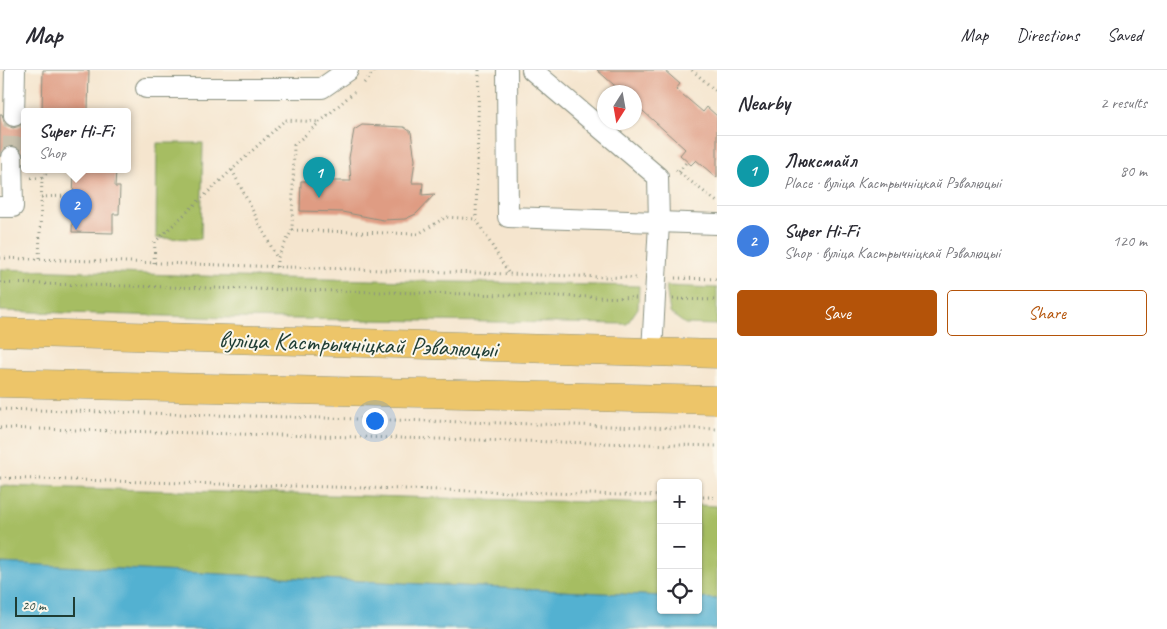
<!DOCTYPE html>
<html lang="en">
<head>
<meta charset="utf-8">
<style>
	body { margin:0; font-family:Caveat,sans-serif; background:#f7f7f7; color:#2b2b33 }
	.controls { position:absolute; right:15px; bottom:15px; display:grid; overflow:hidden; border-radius:5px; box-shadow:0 1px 4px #0004 }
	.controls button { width:45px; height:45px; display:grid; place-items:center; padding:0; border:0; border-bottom:1px solid #e1e1e2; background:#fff; color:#2b2b33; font:25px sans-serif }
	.compass { position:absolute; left:597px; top:15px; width:45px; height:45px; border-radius:50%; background:#fff; box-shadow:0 1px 4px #0004; rotate:191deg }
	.scale { position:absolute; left:15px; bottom:12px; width:60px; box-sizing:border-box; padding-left:5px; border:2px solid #1f3d34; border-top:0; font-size:14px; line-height:18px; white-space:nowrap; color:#1f3d34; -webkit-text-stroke:4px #fbf7ec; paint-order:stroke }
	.you { position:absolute; left:374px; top:350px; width:18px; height:18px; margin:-12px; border:4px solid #fff; border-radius:50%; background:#1a73e8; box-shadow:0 0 0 8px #1a73e833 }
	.badge { display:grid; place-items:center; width:32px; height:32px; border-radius:50%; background:#b45309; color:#fff; font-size:16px; font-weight:700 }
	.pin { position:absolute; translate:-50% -41px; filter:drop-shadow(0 1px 2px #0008) }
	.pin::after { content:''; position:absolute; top:26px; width:18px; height:15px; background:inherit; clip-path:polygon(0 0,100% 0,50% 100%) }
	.popup { position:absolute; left:21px; top:38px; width:110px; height:65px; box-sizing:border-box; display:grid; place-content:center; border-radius:5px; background:#fff; filter:drop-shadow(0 1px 4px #0005); font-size:16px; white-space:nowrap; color:#7c7c81 }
	.popup b { font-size:19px; color:#2b2b33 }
	.popup::after { content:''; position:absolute; left:50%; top:100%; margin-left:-10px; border:10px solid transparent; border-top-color:#fff }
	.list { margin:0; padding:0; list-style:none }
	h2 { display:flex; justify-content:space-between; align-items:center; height:65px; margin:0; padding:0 20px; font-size:21px }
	h2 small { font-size:16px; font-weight:400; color:#7c7c81 }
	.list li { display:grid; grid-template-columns:32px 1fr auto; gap:15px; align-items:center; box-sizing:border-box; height:70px; padding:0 20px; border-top:1px solid #e1e1e2 }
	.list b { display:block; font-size:19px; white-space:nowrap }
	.list p { margin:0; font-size:16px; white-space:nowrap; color:#7c7c81 }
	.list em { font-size:16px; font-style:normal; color:#7c7c81 }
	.actions { display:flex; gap:10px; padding:15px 20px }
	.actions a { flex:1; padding:11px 0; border:1px solid #b45309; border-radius:5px; text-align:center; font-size:18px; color:#b45309 }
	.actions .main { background:#b45309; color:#fff }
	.icon { flex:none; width:28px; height:28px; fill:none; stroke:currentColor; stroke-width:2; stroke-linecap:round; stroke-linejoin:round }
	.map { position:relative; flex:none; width:717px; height:559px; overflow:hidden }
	header { display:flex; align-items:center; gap:30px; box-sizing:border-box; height:70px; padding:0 25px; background:#fff; border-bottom:1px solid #e1e1e2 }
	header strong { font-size:24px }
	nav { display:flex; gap:28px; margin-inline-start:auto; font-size:18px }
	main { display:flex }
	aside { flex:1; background:#fff }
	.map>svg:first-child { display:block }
	.green { fill:#a6bd62; stroke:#627d4b }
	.water { fill:#53b1d1; stroke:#397782 }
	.building { fill:#df9c83 }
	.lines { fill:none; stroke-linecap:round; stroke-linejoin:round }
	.minor-tunnel { stroke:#cac3af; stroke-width:20; stroke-dasharray:20 10; stroke-linecap:butt }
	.minor-casing { stroke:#8a9181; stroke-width:22 }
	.highway-casing { stroke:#8a9181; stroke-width:29 }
	.path { stroke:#8a9181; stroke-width:3; stroke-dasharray:1 4; stroke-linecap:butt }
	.minor { stroke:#fff; stroke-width:20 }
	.highway { stroke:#edc569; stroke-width:28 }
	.labels { text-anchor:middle; stroke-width:4; stroke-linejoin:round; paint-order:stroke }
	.street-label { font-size:25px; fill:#1f3d34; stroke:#fbf7ec }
</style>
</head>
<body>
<header>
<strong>Map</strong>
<nav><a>Map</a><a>Directions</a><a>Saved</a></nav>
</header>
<main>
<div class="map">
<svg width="717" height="559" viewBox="0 0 717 559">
	<rect width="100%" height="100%" fill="#fbf7ec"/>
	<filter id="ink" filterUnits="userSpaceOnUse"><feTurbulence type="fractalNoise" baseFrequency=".02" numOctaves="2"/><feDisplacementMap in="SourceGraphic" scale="10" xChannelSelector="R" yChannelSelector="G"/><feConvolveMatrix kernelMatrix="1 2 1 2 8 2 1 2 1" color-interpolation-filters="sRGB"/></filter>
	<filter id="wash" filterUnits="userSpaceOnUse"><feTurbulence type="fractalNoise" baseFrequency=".0096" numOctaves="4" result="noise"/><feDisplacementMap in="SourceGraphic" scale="20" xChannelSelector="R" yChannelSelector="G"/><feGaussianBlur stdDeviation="1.12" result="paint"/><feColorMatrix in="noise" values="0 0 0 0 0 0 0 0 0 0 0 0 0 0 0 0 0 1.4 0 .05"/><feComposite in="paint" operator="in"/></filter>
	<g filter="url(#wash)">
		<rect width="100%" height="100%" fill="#f5e5ce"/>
		<!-- green -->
		<g class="green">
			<path d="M157,73H203L201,169L156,168Z"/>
			<path d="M0,199L235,207L639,216L638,238L627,254L230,248L0,241Z"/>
			<path d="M666,216L717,218V255L685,254L670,243Z"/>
			<path d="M0,416L661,434V526L0,493Z"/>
			<path d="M698,435L717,436V529L698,528Z"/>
		</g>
		<!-- water -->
		<path class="water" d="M0,493L661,526V540H698V528L717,529V559H0Z"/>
		<g id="blocks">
			<!-- building -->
			<g class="building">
				<path d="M43,0H89L88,41H42Z"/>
				<path d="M597,0H664L680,14L676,19L703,42L707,37L717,46V108L696,90L691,95L680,85L685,79L634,33V22H622Z"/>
				<path d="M0,44H2L4,52L8,56L13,58L20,56L25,50V87L18,77L12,75L5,77L2,81L0,87Z"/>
				<path d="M362,55L404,57L411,62L415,90L412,113H423L422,125L435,124L416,144L405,149L383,150L342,142L300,141L301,111H351L349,88L354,60Z"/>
				<path d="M74,99H116L115,117H120L119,144H113V163L72,162Z"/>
			</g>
		</g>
	</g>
	<g filter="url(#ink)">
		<use href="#blocks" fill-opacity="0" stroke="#8a9181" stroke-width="1"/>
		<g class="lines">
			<!-- minor-tunnel -->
			<path class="minor-tunnel" d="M12,87L14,46"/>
			<!-- minor casing -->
			<g class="minor-casing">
				<g id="minor">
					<path d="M507,0L508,147L717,154"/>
					<path d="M532,0L658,107L659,153L652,282"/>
					<path d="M146,18H322L348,0"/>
					<path d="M14,46L15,0"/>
					<path d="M0,137H13L12,87"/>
				</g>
			</g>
			<!-- highway casing -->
			<g class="highway-casing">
				<g id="highway">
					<path d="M0,262L717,284"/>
					<path d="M0,313L717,330"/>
				</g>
			</g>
			<!-- path -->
			<g class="path">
				<path d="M479,0L476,149L509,204"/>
				<path d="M692,0L717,22"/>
				<path d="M364,13L375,0"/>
				<path d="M232,100L277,188"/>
				<path d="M676,100L717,132"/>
				<path d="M679,102L687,91"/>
				<path d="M31,108H42L39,189"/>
				<path d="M42,108L51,99"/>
				<path d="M41,127L66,126"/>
				<path d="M292,160L418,164L446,147L476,149"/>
				<path d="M0,188L637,208"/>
				<path d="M154,193L155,172L285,50L319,52"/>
				<path d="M277,197V189L292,160L294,75L354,22"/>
				<path d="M675,208L717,209"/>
				<path d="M0,213L636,228"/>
				<path d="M673,229L717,230"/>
				<path d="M0,339L717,359"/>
				<path d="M0,358L717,376"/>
				<path d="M0,408L661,426"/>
				<path d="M698,427H717"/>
			</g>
			<!-- minor -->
			<use href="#minor" class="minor"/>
			<!-- highway -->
			<use href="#highway" class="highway"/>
		</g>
	</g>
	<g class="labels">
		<!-- street labels -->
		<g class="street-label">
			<text transform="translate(358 273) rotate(2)" y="9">вуліца Кастрычніцкай Рэвалюцыі</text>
		</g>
	</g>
</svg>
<div class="controls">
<button>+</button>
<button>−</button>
<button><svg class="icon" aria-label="locate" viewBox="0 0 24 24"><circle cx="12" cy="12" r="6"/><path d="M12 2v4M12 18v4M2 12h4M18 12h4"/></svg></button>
</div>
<svg class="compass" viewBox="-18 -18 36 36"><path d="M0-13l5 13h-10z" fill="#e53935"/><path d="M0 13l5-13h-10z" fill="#7c7c81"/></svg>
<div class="scale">20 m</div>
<div class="you"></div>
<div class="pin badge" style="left:319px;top:128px;background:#0f9aa8">1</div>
<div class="pin badge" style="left:76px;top:160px;background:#3f7fe0">2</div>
<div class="popup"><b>Super Hi-Fi</b>Shop</div>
</div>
<aside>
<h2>Nearby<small>2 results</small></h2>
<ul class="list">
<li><span class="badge" style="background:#0f9aa8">1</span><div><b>Люксмайл</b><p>Place · вуліца Кастрычніцкай Рэвалюцыі</p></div><em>80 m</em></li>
<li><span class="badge" style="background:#3f7fe0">2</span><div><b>Super Hi-Fi</b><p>Shop · вуліца Кастрычніцкай Рэвалюцыі</p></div><em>120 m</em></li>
</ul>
<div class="actions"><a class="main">Save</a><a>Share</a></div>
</aside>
</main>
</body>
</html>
